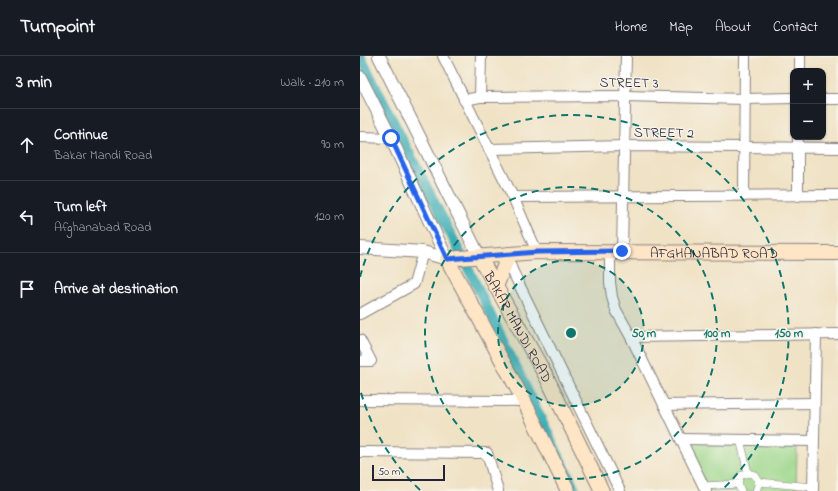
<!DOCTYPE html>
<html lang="en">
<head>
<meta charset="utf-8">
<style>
	body { margin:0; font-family:"Indie Flower",sans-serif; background:#242831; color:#f1f3f6 }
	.controls { position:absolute; right:12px; top:12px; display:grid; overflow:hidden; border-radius:8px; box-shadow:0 1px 3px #0004 }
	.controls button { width:36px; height:36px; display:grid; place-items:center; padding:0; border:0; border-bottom:1px solid #363941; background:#171b24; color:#f1f3f6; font:20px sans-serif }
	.scale { position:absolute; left:12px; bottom:10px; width:73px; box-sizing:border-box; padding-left:4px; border:2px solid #22223b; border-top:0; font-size:11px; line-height:14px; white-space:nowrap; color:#22223b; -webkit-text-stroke:3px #f7f3e8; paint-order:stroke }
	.stop { position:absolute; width:12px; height:12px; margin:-9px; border:3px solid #2563eb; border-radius:50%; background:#fff }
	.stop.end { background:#2563eb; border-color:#fff; box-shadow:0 1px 4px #0008 }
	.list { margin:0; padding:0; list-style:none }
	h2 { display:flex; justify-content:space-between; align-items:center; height:52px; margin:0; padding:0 16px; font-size:17px }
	h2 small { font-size:13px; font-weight:400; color:#9ea1a6 }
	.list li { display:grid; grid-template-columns:26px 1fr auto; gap:12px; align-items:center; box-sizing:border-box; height:72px; padding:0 16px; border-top:1px solid #363941 }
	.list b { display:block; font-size:15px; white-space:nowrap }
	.list p { margin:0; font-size:13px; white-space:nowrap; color:#9ea1a6 }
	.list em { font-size:13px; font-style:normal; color:#9ea1a6 }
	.icon { flex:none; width:22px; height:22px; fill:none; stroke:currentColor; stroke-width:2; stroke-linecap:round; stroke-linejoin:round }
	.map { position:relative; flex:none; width:478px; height:435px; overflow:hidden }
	header { display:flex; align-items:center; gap:24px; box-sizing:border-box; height:56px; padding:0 20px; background:#171b24; border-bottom:1px solid #363941 }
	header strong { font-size:19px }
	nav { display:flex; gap:22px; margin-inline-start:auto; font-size:14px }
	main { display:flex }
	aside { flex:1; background:#171b24 }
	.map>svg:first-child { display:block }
	.green { fill:#9cd78b; stroke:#5f7c63 }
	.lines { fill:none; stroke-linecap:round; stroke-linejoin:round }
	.canal { stroke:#3cadb6; stroke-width:10 }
	.pedestrian-casing { stroke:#898280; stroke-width:8 }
	.minor-casing { stroke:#898280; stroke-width:12 }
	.tertiary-casing { stroke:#898280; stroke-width:14 }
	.secondary-casing { stroke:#898280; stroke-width:16 }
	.pedestrian { stroke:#fff; stroke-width:7 }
	.minor { stroke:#fff; stroke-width:10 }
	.tertiary { stroke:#fff; stroke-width:12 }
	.secondary { stroke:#fde5c5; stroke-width:14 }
	.route { stroke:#2563eb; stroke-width:5 }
	.ring { fill:none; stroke:#0f766e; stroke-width:2; stroke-dasharray:7 5 }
	.labels { text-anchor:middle; stroke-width:3; stroke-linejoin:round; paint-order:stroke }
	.street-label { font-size:14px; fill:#22223b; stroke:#f7f3e8 }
	.centre { fill:#0f766e; stroke:#f7f3e8; stroke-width:2 }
	.ring-label { font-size:12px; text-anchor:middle; font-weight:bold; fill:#0f766e; stroke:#f7f3e8; stroke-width:3; stroke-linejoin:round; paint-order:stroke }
</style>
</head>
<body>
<header>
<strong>Turnpoint</strong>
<nav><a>Home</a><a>Map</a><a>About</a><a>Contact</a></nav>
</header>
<main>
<aside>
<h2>3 min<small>Walk · 210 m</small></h2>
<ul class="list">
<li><svg class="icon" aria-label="ahead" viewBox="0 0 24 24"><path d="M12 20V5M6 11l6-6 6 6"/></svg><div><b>Continue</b><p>Bakar Mandi Road</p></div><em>90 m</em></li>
<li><svg class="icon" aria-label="left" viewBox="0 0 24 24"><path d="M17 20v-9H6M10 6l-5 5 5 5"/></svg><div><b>Turn left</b><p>Afghanabad Road</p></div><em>120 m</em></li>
<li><svg class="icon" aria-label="arrive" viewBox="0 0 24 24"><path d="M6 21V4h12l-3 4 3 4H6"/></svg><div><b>Arrive at destination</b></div></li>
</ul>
</aside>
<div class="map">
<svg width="478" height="435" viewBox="0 0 478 435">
	<rect width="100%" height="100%" fill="#f7f3e8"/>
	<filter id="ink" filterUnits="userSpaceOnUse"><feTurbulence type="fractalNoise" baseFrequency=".025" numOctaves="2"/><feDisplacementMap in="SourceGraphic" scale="8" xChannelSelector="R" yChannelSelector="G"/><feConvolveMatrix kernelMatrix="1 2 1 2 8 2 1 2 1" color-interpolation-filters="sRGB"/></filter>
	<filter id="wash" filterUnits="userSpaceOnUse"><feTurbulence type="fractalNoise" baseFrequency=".012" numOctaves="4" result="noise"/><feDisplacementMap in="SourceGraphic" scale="16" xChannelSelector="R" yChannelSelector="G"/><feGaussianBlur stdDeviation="0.9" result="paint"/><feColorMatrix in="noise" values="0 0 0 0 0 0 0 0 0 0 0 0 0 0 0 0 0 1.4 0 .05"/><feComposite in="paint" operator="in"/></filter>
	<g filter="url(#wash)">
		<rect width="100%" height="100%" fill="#f0e2c5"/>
		<!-- green -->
		<path class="green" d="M322,381L437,390L436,435H347Z"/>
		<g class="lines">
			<!-- canal -->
			<path class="canal" d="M0,0L111,218L216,435"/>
		</g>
	</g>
	<g filter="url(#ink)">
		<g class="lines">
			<!-- pedestrian casing -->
			<g class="pedestrian-casing">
				<g id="pedestrian">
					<path d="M380,383L388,417"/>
					<path d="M399,426L453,431"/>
					<path d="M344,430L378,428"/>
					<path d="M381,435L378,428L380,420L388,417L395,419L399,426L396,435"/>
				</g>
			</g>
			<!-- minor casing -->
			<g class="minor-casing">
				<g id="minor">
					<path d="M83,0L153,141L177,196"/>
					<path d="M440,0V15"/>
					<path d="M120,41L121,0"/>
					<path d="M463,43H478"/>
					<path d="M104,44L120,41L265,40L384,43L433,42"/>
					<path d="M0,81L31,82"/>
					<path d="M129,93L265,90L478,92"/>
					<path d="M384,140L385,0"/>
					<path d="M438,140V81"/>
					<path d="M153,141L478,139"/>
					<path d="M262,195L266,0"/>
					<path d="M250,196V226L252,241L256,254L271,281L346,435"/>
					<path d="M149,198L150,207L152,214L260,435"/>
					<path d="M0,258L54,228L63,196"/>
					<path d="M271,281L478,278"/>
					<path d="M0,284L11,305H0"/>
					<path d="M0,344L164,345"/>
					<path d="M304,349L454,347"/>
					<path d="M321,383L454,385"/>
					<path d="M0,396L127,397L138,435"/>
					<path d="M453,435L456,278"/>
				</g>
			</g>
			<!-- tertiary casing -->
			<g class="tertiary-casing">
				<g id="tertiary">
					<path d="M19,0L119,200"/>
					<path d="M0,21L31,82L87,203"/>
					<path d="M0,192L63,196L87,203"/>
				</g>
			</g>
			<!-- secondary casing -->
			<g class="secondary-casing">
				<g id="secondary">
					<path id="s1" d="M119,200L187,322L242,435"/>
					<path d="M136,231L149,198"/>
					<path id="s2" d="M208,435L164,345L87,203L177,196L478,197"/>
				</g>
			</g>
			<!-- pedestrian -->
			<use href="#pedestrian" class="pedestrian"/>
			<!-- minor -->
			<use href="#minor" class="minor"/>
			<!-- tertiary -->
			<use href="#tertiary" class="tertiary"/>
			<!-- secondary -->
			<use href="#secondary" class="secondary"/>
		</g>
	</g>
	<g class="lines" filter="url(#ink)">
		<!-- route -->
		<path class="route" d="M31,82L87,203L177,196L262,195"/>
	</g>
	<!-- distance rings -->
	<circle cx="211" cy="277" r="73" fill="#0f766e" fill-opacity=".12"/>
	<g class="ring">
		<circle cx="211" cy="277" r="73"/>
		<circle cx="211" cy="277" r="146"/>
		<path d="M60 434A218 218 0 0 1 0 333M0 221A218 218 0 1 1 362 434"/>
	</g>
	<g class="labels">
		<!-- street labels -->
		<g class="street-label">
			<text transform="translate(269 26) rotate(1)" y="5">STREET 3</text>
			<text transform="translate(304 76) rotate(1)" y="5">STREET 2</text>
			<text dy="5" stroke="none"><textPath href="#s2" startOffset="529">AFGHANABAD ROAD</textPath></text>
			<text dy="5" stroke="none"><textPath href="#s1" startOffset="81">BAKAR MANDI ROAD</textPath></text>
		</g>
	</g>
	<circle cx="211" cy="277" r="6" class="centre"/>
	<g class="ring-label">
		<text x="284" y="281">50 m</text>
		<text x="357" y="281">100 m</text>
		<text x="429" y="281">150 m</text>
	</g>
</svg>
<div class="controls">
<button>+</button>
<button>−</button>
</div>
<div class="scale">50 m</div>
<div class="stop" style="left:31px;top:82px"></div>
<div class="stop end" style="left:262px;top:195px"></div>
</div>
</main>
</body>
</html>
